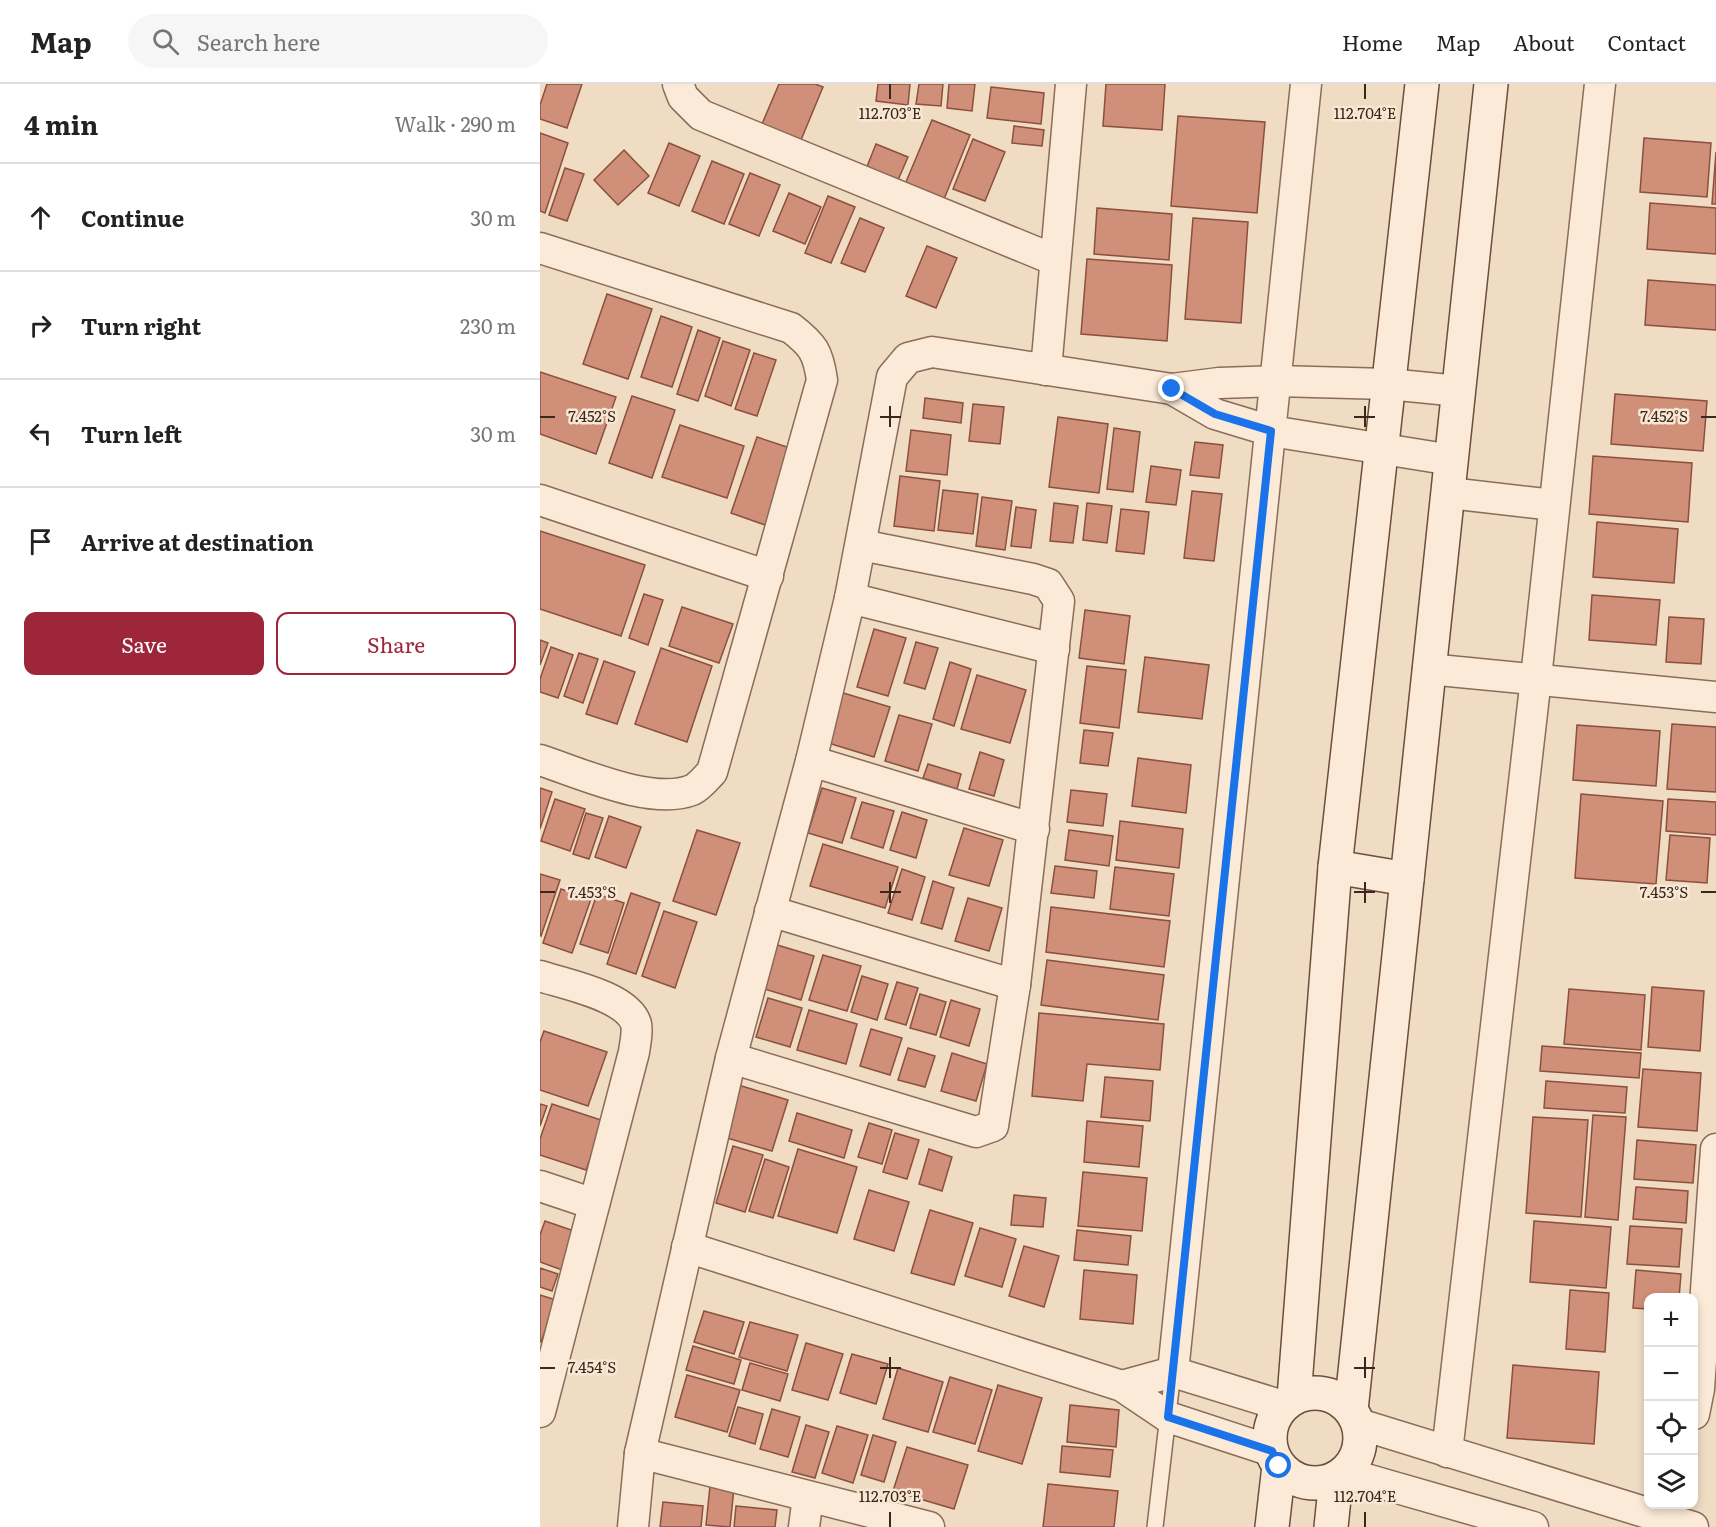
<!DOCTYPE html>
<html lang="en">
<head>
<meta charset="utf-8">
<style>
	body { margin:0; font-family:Literata,serif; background:#f6f6f6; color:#222 }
	.controls { position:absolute; right:18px; bottom:18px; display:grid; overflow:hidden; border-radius:12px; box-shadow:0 3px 9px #0003 }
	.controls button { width:54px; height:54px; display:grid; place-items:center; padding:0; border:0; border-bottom:2px solid #e0e0e0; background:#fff; color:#222; font:30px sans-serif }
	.stop { position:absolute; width:18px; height:18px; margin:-14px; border:4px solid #1a73e8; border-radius:50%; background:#fff }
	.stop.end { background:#1a73e8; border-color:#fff; box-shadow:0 2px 6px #0008 }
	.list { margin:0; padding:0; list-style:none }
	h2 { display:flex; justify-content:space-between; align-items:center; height:78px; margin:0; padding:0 24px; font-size:26px }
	h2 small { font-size:20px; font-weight:400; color:#767676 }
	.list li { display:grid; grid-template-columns:39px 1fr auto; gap:18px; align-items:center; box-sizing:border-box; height:108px; padding:0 24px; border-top:2px solid #e0e0e0 }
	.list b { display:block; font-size:22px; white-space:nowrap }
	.list em { font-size:20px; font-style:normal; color:#767676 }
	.actions { display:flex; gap:12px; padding:18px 24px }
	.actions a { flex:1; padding:14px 0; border:2px solid #9d263a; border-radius:12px; text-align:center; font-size:21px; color:#9d263a }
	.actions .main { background:#9d263a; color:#fff }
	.icon { flex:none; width:33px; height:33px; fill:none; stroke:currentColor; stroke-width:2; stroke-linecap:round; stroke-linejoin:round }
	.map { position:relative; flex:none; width:1176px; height:1443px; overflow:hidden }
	header { display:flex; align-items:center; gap:36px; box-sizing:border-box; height:84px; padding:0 30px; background:#fff; border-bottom:2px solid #e0e0e0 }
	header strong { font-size:28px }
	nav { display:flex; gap:33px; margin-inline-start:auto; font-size:21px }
	.search { width:420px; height:54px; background:#f6f6f6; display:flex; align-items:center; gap:15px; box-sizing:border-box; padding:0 21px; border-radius:33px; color:#767676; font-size:22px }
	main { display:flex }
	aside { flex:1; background:#fff }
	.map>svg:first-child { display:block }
	.building { fill:#d08f78; stroke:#8b503e; stroke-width:1.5 }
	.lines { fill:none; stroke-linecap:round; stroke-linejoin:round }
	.lane-casing { stroke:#8b6c59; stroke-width:18 }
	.street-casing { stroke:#8b6c59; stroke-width:33 }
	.secondary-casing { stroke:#6d4d3c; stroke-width:36 }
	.lane { stroke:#faead7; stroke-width:15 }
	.street { stroke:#faead7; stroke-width:30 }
	.secondary { stroke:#faead7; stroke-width:33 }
	.route { stroke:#1a73e8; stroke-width:8 }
	.ticks { fill:none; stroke:#3b271e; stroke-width:2 }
	.ticks-label { font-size:15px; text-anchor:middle; fill:#3b271e; stroke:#f7e7d3; stroke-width:5; stroke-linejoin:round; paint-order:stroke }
</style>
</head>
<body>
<header>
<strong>Map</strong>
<div class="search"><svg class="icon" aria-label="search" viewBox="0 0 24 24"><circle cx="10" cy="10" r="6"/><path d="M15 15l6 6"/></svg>Search here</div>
<nav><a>Home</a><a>Map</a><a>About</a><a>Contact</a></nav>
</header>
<main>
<aside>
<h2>4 min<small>Walk · 290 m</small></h2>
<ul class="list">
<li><svg class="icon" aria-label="ahead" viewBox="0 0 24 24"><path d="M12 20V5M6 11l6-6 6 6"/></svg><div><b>Continue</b></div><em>30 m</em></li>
<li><svg class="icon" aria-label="right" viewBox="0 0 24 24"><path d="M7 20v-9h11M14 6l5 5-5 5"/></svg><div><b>Turn right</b></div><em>230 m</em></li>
<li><svg class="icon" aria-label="left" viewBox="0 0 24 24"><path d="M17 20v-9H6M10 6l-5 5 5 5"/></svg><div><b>Turn left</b></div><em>30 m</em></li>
<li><svg class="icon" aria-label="arrive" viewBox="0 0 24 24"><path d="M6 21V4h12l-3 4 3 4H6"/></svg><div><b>Arrive at destination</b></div></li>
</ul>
<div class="actions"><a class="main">Save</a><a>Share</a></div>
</aside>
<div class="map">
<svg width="1176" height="1443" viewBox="0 0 1176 1443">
	<rect width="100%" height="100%" fill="#f0dcc3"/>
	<!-- building -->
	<g class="building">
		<path d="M7,0H42L27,44L0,35V21Z"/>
		<path d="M239,0H275L283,3L261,56L222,40Z"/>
		<path d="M338,0H370L368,21L336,17Z"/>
		<path d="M379,0H403L401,22L376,20Z"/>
		<path d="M409,0H435L432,27L407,24Z"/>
		<path d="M566,0H625L622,46L563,42Z"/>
		<path d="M451,3L504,9L501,40L447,34Z"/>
		<path d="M638,32L725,38L717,129L631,122Z"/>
		<path d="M392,36L430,51L402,120L363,105Z"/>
		<path d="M474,42L504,46L502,62L472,59Z"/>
		<path d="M0,49L28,59L5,129L0,127Z"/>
		<path d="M1104,54L1171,59L1167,113L1100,108Z"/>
		<path d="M433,55L465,68L445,117L413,105Z"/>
		<path d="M129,59L160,72L139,122L108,109Z"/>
		<path d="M336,60L368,73L355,103L324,90Z"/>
		<path d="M84,66L109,92L78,121L54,96Z"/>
		<path d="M1176,68V120H1172Z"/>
		<path d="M172,77L204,90L184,140L152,127Z"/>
		<path d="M25,84L44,90L27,137L9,131Z"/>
		<path d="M210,89L240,101L219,152L189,140Z"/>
		<path d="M249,109L281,123L265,160L233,147Z"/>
		<path d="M288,112L315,123L291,179L265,169Z"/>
		<path d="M1110,119L1176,124V170L1107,165Z"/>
		<path d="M557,124L632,130L629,176L554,170Z"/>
		<path d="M320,134L344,144L325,188L301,179Z"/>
		<path d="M653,134L708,138L701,239L645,235Z"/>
		<path d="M387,162L417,174L396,224L366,212Z"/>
		<path d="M547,175L632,181L627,257L541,250Z"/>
		<path d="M1108,196L1176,201V246L1105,241Z"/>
		<path d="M67,210L112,225L88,295L43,280Z"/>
		<path d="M121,232L152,243L132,303L101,293Z"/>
		<path d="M158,246L180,254L158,317L137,310Z"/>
		<path d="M183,257L210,266L191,322L165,312Z"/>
		<path d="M214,269L236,276L217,332L195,325Z"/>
		<path d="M0,288L76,313L56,370L0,350Z"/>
		<path d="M1075,310L1167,317L1163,367L1071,360Z"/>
		<path d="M92,312L135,326L112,394L69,379Z"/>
		<path d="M385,314L423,319L421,339L383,334Z"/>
		<path d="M433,320L464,323L460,360L429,357Z"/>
		<path d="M518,333L568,340L559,409L509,403Z"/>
		<path d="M140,341L204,362L187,414L122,393Z"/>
		<path d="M574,344L600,348L593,408L567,405Z"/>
		<path d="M371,346L411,351L407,391L366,387Z"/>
		<path d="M217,353L253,365L228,442L191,429Z"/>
		<path d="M655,358L683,361L679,394L650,391Z"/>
		<path d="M1053,372L1152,379L1148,438L1049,430Z"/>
		<path d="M611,382L641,386L636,421L606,418Z"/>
		<path d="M360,392L400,397L394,447L354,442Z"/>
		<path d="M403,406L438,410L433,450L398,446Z"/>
		<path d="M652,407L682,410L674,477L644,474Z"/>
		<path d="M442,413L472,417L465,466L436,462Z"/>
		<path d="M514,419L538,422L533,459L510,457Z"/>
		<path d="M547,419L572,422L567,459L543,456Z"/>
		<path d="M476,423L496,426L491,464L471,462Z"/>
		<path d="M581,425L609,428L604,470L576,467Z"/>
		<path d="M1057,438L1138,445L1134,499L1053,493Z"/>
		<path d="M0,447L105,481L81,552L0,525Z"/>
		<path d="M104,510L123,516L108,561L89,554Z"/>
		<path d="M1052,511L1120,516L1116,561L1049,556Z"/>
		<path d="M142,523L193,540L179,579L129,562Z"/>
		<path d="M545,526L590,532L584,580L539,574Z"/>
		<path d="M1129,533L1164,535L1161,580L1126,578Z"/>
		<path d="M334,545L366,554L348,612L317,603Z"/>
		<path d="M0,556L8,559L0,581Z"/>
		<path d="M376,558L398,564L385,605L364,599Z"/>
		<path d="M11,563L33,571L18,614L0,608V595Z"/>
		<path d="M121,564L172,582L147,658L95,640Z"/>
		<path d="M39,569L58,575L43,619L24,612Z"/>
		<path d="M605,573L669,581L662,635L598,628Z"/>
		<path d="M64,577L95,588L77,640L46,630Z"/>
		<path d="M410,578L431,585L414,642L393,635Z"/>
		<path d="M547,582L586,586L579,644L540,639Z"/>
		<path d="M437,591L486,606L470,659L421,645Z"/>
		<path d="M300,608L350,623L334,673L285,658Z"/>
		<path d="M359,631L392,640L378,687L345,677Z"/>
		<path d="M1132,640L1176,643V708L1127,705Z"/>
		<path d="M1037,641L1120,647L1116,702L1033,696Z"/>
		<path d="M544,646L573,649L568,682L540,679Z"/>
		<path d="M440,668L464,676L454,712L429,705Z"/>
		<path d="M598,674L651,681L646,729L592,722Z"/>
		<path d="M388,680L421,690L417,705L383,694Z"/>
		<path d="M0,704L12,708L0,745Z"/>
		<path d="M282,704L316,714L302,759L268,749Z"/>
		<path d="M531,706L567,710L563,742L527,738Z"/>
		<path d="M1041,710L1123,717L1116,800L1035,794Z"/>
		<path d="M15,715L45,725L30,767L1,757Z"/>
		<path d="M1128,715L1176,718V751L1126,747Z"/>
		<path d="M322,718L354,727L343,764L311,754Z"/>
		<path d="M362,728L387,736L376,774L350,766Z"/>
		<path d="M46,729L63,734L49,775L33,770Z"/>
		<path d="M69,732L101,743L86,784L55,773Z"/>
		<path d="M580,737L643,745L639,784L576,776Z"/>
		<path d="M424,744L463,756L449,802L409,791Z"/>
		<path d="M157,746L200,759L176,831L133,817Z"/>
		<path d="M529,746L573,752L569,782L525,776Z"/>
		<path d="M1130,751L1170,754L1167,799L1126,796Z"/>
		<path d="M283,760L358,783L345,824L270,802Z"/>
		<path d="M515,782L557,787L554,814L511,809Z"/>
		<path d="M575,783L634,790L629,832L570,825Z"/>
		<path d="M362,785L385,793L372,836L348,829Z"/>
		<path d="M0,790L20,796L1,852L0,851Z"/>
		<path d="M393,797L414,804L402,845L381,839Z"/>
		<path d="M21,805L51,815L32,869L3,859Z"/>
		<path d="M91,809L120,819L96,890L67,880Z"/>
		<path d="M57,810L84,819L68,869L40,860Z"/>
		<path d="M428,814L462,824L449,867L415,857Z"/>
		<path d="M511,823L630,837L624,883L506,868Z"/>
		<path d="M124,827L157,838L135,904L102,892Z"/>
		<path d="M234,860L274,872L261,916L221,904Z"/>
		<path d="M283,871L321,882L307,927L269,916Z"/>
		<path d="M507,876L624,891L618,936L501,921Z"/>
		<path d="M322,892L348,900L337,936L311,928Z"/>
		<path d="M357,898L378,904L366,941L345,935Z"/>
		<path d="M1112,903L1164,907L1160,967L1108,963Z"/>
		<path d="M1029,905L1105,911L1101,966L1024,960Z"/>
		<path d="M380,910L406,918L396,951L370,944Z"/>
		<path d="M228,914L262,924L250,963L216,953Z"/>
		<path d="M411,916L440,925L429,962L400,953Z"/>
		<path d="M269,926L317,940L306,980L257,966Z"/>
		<path d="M499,929L624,940L620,986L547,980L543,1017L492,1012Z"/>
		<path d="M331,945L362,954L350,991L320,982Z"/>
		<path d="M4,947L67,968L48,1022L0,1006V958Z"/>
		<path d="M1002,962L1101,969L1099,994L1000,987Z"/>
		<path d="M368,964L395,972L385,1003L358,996Z"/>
		<path d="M412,969L447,980L436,1017L401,1007Z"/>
		<path d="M1103,985L1161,989L1157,1047L1098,1043Z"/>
		<path d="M565,993L613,997L610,1037L561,1033Z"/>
		<path d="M1006,997L1087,1003L1085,1029L1004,1024Z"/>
		<path d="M195,1000L248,1016L232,1067L180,1052Z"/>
		<path d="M0,1020L7,1022L0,1042Z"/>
		<path d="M12,1020L64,1037L46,1086L0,1071V1055Z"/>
		<path d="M257,1029L312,1046L304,1074L249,1057Z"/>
		<path d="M1053,1031L1086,1033L1078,1136L1045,1133Z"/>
		<path d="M993,1033L1048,1036L1041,1133L986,1129Z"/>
		<path d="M547,1037L603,1042L599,1083L544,1078Z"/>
		<path d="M329,1039L352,1046L342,1080L318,1073Z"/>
		<path d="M355,1049L379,1056L367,1095L343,1088Z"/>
		<path d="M1097,1056L1156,1061L1153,1099L1094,1095Z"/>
		<path d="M193,1062L223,1071L205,1128L176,1119Z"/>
		<path d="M258,1065L317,1083L297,1149L238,1132Z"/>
		<path d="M389,1065L412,1073L402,1107L379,1100Z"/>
		<path d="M225,1075L249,1083L233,1134L209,1127Z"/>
		<path d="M543,1088L607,1094L602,1147L538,1142Z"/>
		<path d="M1096,1103L1148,1107L1146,1139L1093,1135Z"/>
		<path d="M329,1106L369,1118L354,1167L314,1155Z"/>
		<path d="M474,1111L506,1114L503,1143L471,1141Z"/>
		<path d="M390,1126L433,1139L414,1201L371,1189Z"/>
		<path d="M5,1137L37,1148L25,1187L0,1178V1151Z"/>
		<path d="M994,1137L1071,1143L1066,1204L990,1198Z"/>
		<path d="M1090,1142L1142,1145L1139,1183L1087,1180Z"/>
		<path d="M440,1144L476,1155L462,1203L425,1192Z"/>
		<path d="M537,1146L591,1152L588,1181L534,1176Z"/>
		<path d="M484,1162L519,1172L504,1223L469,1212Z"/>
		<path d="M0,1184L18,1190L12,1207L0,1203Z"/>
		<path d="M544,1186L597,1191L593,1240L540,1235Z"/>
		<path d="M1096,1186L1141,1190L1139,1214H1108V1225L1093,1224Z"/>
		<path d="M1030,1206L1069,1209L1065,1268L1026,1265Z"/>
		<path d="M0,1211L16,1216L1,1258H0Z"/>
		<path d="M164,1227L204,1238L194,1270L154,1258Z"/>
		<path d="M210,1238L258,1251L247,1287L199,1273Z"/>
		<path d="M266,1259L303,1270L288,1316L252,1306Z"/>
		<path d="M153,1262L201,1276L194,1300L146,1286Z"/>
		<path d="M312,1270L348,1280L336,1320L300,1309Z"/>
		<path d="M210,1279L248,1290L240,1317L202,1306Z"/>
		<path d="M973,1281L1059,1288L1054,1360L967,1354Z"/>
		<path d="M358,1284L403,1298L388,1348L343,1335Z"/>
		<path d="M147,1291L200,1306L187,1348L135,1333Z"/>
		<path d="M410,1293L452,1306L435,1360L393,1348Z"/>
		<path d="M458,1301L502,1314L482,1380L438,1367Z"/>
		<path d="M530,1321L579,1326L576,1363L527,1358Z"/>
		<path d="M198,1323L223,1330L215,1360L189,1352Z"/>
		<path d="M232,1325L260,1333L248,1373L220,1365Z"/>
		<path d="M266,1341L289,1348L275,1394L252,1388Z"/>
		<path d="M297,1342L328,1351L313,1399L282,1389Z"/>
		<path d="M333,1351L356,1358L344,1398L321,1391Z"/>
		<path d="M522,1362L573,1366L570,1393L520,1388Z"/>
		<path d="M367,1363L428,1381L414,1425L353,1407Z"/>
		<path d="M508,1400L578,1407L574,1443H503Z"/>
		<path d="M170,1402L194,1404L190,1443L166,1441Z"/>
		<path d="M123,1418L163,1422L161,1443H120Z"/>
		<path d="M196,1422L237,1426L235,1443H194Z"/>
	</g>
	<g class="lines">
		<!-- lane casing -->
		<g class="lane-casing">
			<path id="lane" d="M615,1443L633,1288"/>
		</g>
		<!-- street casing -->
		<g class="street-casing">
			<g id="street">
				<path d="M138,0L143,13L161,31L515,176"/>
				<path d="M0,164L251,244C273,261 278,268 282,296L172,688C166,694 159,703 152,706C112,722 40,689 0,676"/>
				<path d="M506,286L531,0"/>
				<path d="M632,305L675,330L731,347L912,376"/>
				<path d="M909,409L1014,421"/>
				<path d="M0,416L228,492"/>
				<path d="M310,514L514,565"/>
				<path d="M888,585L1176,613"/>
				<path d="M271,677L494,745"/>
				<path d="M230,827L475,901"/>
				<path d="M0,892C24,900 88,912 96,940C98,948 95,960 94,968L0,1328"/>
				<path d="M191,974L436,1048L453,1042L475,901L519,517L508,500L493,495L321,461"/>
				<path d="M0,1102L54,1120"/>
				<path d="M147,1163L582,1302L628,1333L732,1367"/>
				<path d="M633,1288L766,0"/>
				<path d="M582,1302L633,1288L743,1322"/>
				<path d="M1154,1330L1159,1305L1176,1065"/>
				<path d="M819,1340L1153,1443"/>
				<path d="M907,1368L996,594L1060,0"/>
				<path d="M100,1369L389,1443"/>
				<path d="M805,1389L993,1443"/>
				<path d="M93,1443L100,1369L191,974L271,677L310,514L352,293L368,274L392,268L632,305L679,299L736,297L848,300L919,307"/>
				<path d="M264,1443L268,1413"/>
			</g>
		</g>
		<!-- secondary casing -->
		<g class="secondary-casing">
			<g id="secondary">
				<path d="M795,783L867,795"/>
				<circle cx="775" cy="1354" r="45"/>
				<path d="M754,1314L795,783L882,0"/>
				<path d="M811,1326L951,0"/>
				<path d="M732,1443L739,1382"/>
				<path d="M791,1443L796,1395"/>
			</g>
		</g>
		<!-- lane -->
		<use href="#lane" class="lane"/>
		<!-- street -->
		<use href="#street" class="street"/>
		<!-- secondary -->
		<use href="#secondary" class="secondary"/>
	</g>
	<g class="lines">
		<!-- route -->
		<path class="route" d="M632,305L675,330L731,347L628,1333L732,1367L739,1382"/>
	</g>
	<!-- ticks -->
	<path class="ticks" d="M350,0V15M825,0V15M350,322V343M825,322V343M0,333H15M340,333H361M814,333H835M1161,333H1176M350,798V819M825,798V819M0,808H15M340,808H361M814,808H835M1161,808H1176M350,1273V1294M825,1273V1294M0,1284H15M340,1284H361M814,1284H835M350,1428V1443M825,1428V1443"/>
	<g class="ticks-label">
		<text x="350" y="35">112.703°E</text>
		<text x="825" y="35">112.704°E</text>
		<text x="52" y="338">7.452°S</text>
		<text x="1124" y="338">7.452°S</text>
		<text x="52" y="814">7.453°S</text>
		<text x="1124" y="814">7.453°S</text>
		<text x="52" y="1289">7.454°S</text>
		<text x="350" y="1418">112.703°E</text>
		<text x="825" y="1418">112.704°E</text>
	</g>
</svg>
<div class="controls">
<button>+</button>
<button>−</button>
<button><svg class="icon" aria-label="locate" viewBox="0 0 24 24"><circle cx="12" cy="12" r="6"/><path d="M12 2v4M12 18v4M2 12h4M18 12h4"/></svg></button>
<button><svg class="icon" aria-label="layers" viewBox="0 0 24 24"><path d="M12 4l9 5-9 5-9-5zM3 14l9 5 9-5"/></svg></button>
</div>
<div class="stop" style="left:739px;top:1382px"></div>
<div class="stop end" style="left:632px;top:305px"></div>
</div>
</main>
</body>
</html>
